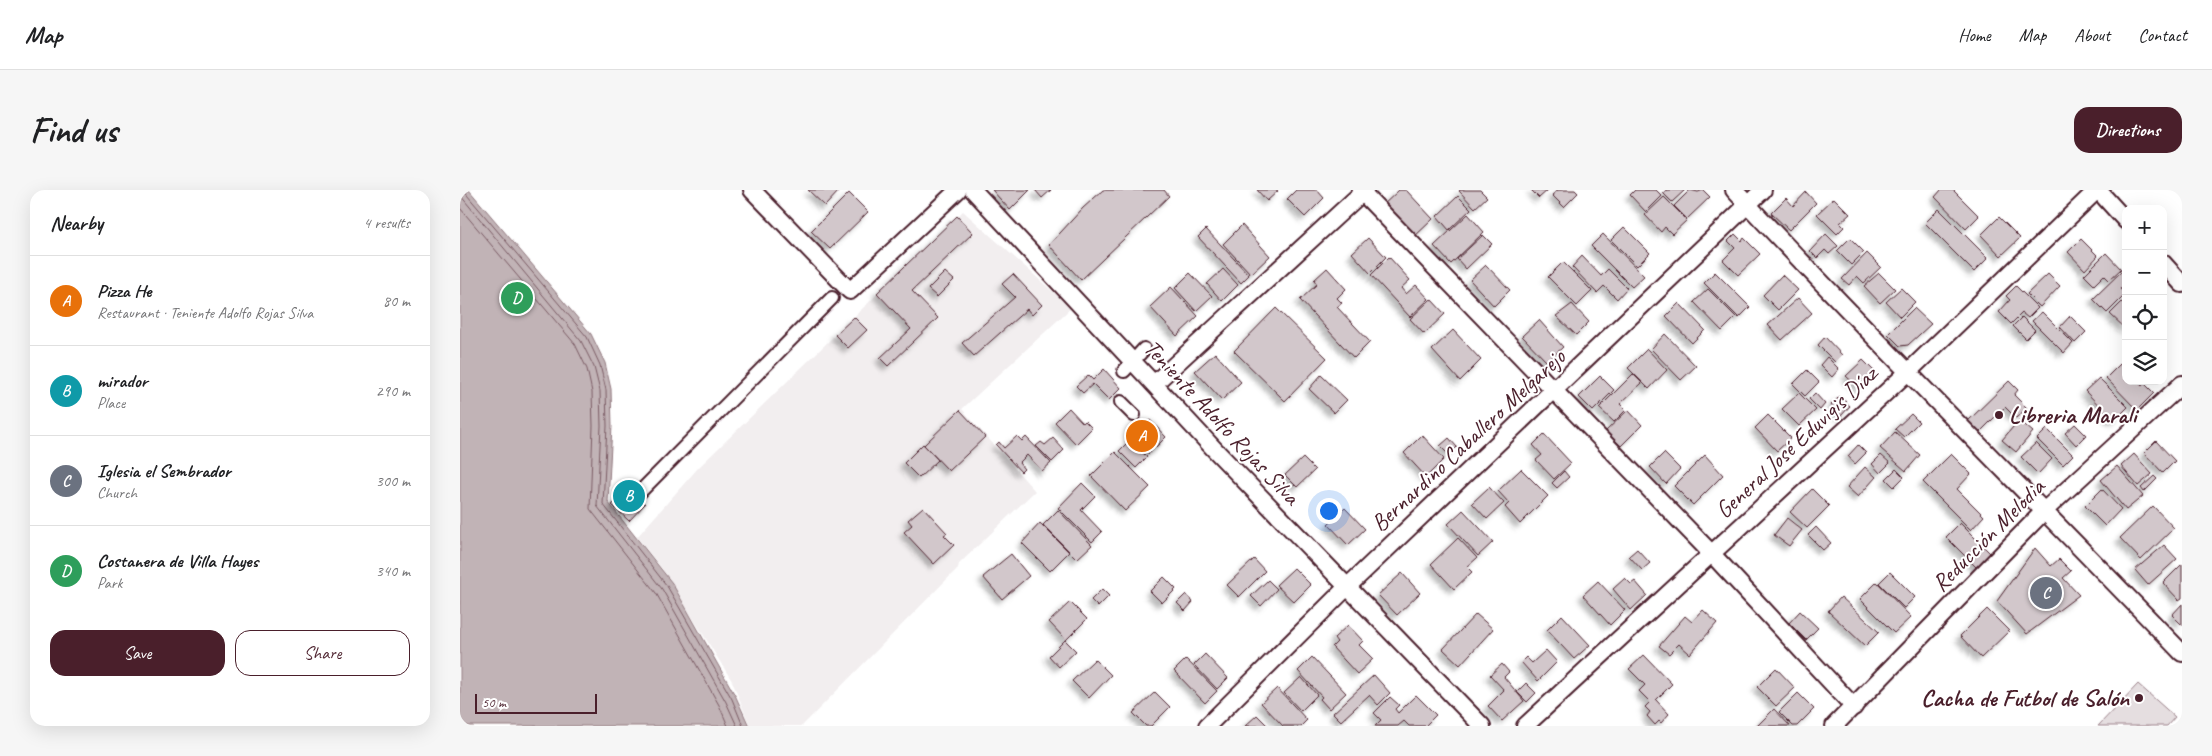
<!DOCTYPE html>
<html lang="en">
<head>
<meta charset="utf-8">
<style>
	body { margin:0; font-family:Caveat,sans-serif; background:#f6f6f6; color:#202124 }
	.controls { position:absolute; right:15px; top:15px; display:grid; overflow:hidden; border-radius:10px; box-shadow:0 5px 20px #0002 }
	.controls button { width:45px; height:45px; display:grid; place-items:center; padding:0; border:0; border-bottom:1px solid #e0e0e0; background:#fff; color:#202124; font:25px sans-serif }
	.scale { position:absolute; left:15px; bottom:12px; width:122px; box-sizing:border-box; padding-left:5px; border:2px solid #4a1f2b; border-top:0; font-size:14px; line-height:18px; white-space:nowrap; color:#4a1f2b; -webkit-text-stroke:4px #fff; paint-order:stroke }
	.you { position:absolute; left:868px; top:320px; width:18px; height:18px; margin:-12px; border:4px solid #fff; border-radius:50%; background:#1a73e8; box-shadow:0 0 0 8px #1a73e833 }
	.badge { display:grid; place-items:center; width:32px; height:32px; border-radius:50%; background:#4a1f2b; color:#fff; font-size:16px; font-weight:700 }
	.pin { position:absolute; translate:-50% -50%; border:2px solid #fff; box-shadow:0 1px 5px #0006 }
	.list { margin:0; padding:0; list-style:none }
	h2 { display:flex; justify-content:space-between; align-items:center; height:65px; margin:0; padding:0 20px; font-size:21px }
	h2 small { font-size:16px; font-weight:400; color:#757577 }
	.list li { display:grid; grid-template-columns:32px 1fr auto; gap:15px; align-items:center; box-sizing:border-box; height:90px; padding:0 20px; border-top:1px solid #e0e0e0 }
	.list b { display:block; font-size:19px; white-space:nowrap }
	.list p { margin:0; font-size:16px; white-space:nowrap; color:#757577 }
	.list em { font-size:16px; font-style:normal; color:#757577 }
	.actions { display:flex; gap:10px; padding:15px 20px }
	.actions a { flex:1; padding:11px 0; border:1px solid #4a1f2b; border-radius:15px; text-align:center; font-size:18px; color:#4a1f2b }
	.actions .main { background:#4a1f2b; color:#fff }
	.icon { flex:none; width:28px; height:28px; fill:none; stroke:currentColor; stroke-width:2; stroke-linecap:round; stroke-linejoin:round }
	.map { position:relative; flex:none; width:1722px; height:536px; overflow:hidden; border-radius:15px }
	header { display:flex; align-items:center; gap:30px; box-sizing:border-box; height:70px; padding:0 25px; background:#fff; border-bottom:1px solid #e0e0e0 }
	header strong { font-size:24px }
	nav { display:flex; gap:28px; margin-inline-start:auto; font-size:18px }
	.intro { display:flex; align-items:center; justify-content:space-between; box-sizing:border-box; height:120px; padding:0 30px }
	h1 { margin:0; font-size:35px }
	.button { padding:12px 22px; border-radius:15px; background:#4a1f2b; color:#fff; font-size:18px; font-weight:700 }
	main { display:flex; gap:30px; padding:0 30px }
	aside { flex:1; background:#fff; border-radius:15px; box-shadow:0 5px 20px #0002 }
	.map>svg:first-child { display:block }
	.built { fill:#f2eeef }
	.green { fill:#e5dee0; stroke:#987e86 }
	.water { fill:#c1b3b6; stroke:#91787e }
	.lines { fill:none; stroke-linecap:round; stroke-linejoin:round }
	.shore { stroke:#7a5a63; stroke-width:1 }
	.building { fill:#d2c7cb; stroke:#4a1f2b; filter:url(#shadow) }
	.pedestrian-casing { stroke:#4a1f2b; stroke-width:16 }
	.minor-casing { stroke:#4a1f2b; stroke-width:20 }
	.pedestrian { stroke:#fff; stroke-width:12 }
	.minor { stroke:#fff; stroke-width:16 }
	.poi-dot { fill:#4a1f2b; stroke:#fff; stroke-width:2 }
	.labels { text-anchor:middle; stroke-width:4; stroke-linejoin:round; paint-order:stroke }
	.poi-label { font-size:24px; font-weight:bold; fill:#4a1f2b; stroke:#fff; text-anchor:start }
	.street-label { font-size:24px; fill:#4a1f2b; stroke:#fff }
</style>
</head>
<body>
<header>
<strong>Map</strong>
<nav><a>Home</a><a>Map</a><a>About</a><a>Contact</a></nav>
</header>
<div class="intro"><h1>Find us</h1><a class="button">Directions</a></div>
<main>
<aside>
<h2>Nearby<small>4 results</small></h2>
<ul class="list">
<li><span class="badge" style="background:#e8710a">A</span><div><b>Pizza He</b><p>Restaurant · Teniente Adolfo Rojas Silva</p></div><em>80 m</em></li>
<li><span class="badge" style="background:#0f9aa8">B</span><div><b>mirador</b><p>Place</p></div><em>290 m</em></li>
<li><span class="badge" style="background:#6b7280">C</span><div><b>Iglesia el Sembrador</b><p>Church</p></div><em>300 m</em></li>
<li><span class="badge" style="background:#2e9e5b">D</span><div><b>Costanera de Villa Hayes</b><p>Park</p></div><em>340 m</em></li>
</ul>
<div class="actions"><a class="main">Save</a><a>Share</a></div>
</aside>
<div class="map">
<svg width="1722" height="536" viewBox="0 0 1722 536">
	<defs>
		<filter id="shadow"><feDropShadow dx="-4.5" dy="4.5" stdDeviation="2.5" flood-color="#0004"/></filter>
	</defs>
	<rect width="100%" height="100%" fill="#fff"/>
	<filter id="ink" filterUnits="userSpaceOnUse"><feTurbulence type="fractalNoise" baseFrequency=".02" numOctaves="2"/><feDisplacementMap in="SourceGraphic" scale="10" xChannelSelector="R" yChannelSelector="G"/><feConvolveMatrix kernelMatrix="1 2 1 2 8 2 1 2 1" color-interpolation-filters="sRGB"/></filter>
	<g filter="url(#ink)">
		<!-- built -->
		<path class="built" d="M503,21L611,118L502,219L575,301L499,374L498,378L342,536H290L272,491L203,380L177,347L238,278Z"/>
		<!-- green -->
		<path class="green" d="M1678,494L1715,527L1707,536H1638Z"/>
		<!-- water -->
		<path class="water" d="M0,0H9L131,144L145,173L151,199L152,236L148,312L212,393L276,507L289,536H0Z"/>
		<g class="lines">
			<!-- shore -->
			<g class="shore">
				<path d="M6,0L7,5L127,147L140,175L146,200L147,236L143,314L207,396L272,509L283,536"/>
				<path d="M0,5L121,151L134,177L140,201L141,236L137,316L202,399L266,512L277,536"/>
				<path d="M0,18L115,154L127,179L132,202L133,236L130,319L196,403L259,515L268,536"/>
			</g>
		</g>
		<!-- building -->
		<g class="building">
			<path d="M348,0H380L365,16Z"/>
			<path d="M532,0H570L550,20Z"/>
			<path d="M575,0H591L582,8Z"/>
			<path d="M643,0H704L709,6L621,90L589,55L623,18Z"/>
			<path d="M797,0H817L818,1L807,11Z"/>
			<path d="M836,0H857L864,8L845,27L827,9Z"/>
			<path d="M939,0H946L973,29L952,49L921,17Z"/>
			<path d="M1000,0H1020L1027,7L1015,18L999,1Z"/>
			<path d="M1071,0H1088L1079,8Z"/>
			<path d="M1098,0H1115L1118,3L1104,17L1092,5Z"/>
			<path d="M1175,0H1196L1202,6L1186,22L1170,5Z"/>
			<path d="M1207,0H1225L1212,12L1203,3Z"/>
			<path d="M1230,0L1238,2L1243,0L1250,7L1227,29L1214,16Z"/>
			<path d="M1481,0H1493L1519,26L1506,39L1475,7Z"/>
			<path d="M1346,2L1356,13L1329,40L1311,23L1326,8L1333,16Z"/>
			<path d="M389,3L408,22L370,59L351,41Z"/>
			<path d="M998,6L1011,19L989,40L977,26Z"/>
			<path d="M1204,7L1227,30L1212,44L1205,37L1201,42L1185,25Z"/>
			<path d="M1374,8L1390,24L1380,33L1384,37L1377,44L1357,24Z"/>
			<path d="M1479,19L1528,68L1514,82L1465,33Z"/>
			<path d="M1008,24L1024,42L991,74L974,56Z"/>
			<path d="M497,26L513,43L452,101L478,128L428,176L420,168L451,139L417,103Z"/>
			<path d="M1539,27L1560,48L1541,66L1521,45Z"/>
			<path d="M782,35L810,66L791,84L763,54Z"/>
			<path d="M1164,37L1190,63L1177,76L1151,50Z"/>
			<path d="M746,39L789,85L781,93L738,47Z"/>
			<path d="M1143,44L1184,86L1172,97L1131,56Z"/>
			<path d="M1275,44L1282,51L1284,48L1300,64L1278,85L1263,70L1275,58L1268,51Z"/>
			<path d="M1366,44L1378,56L1369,64L1365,60L1357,68L1350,61Z"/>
			<path d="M1023,45L1032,54L1006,79L997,69Z"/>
			<path d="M908,48L926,67L910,83L892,63Z"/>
			<path d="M1390,48L1404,62L1391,75L1377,61Z"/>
			<path d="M1621,49L1638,66L1625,80L1608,62Z"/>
			<path d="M1407,63L1421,77L1404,93L1397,86L1389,95L1382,89Z"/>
			<path d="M1646,63L1661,79L1649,90L1644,85L1634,95L1624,85Z"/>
			<path d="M1122,66L1141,86L1148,79L1167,98L1157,109L1144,96L1137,103L1112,77Z"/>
			<path d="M929,67L950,90L941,98L946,104L956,95L969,109L950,127L911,85Z"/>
			<path d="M1103,72L1132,101L1117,116L1088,87Z"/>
			<path d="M1026,75L1050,100L1034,116L1010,90Z"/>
			<path d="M1666,77V93L1660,99L1666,104L1647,123L1633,109Z"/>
			<path d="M867,78L886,99L877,108L882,113L877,117L910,152L894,168L840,110L857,94L854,90Z"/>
			<path d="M763,79L778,95L762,111L747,94Z"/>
			<path d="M485,82L494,90L477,107L468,99Z"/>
			<path d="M1255,82L1290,117L1279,128L1244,93Z"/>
			<path d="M730,83L752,106L736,121L715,98Z"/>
			<path d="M1419,83L1435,99L1420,113L1404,96Z"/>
			<path d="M553,84L582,115L572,125L567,119L514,166L502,153L555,107L542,94Z"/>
			<path d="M1588,84L1600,96L1580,117L1567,104Z"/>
			<path d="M1322,85L1338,100L1318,120L1303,105Z"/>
			<path d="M1556,96L1578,118L1568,128L1562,123L1551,134L1539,122L1550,110L1546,106Z"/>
			<path d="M711,97L738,126L717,146L690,117Z"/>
			<path d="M1441,98L1455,112L1440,127L1426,112Z"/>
			<path d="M1248,99L1276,127L1262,141L1234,112Z"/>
			<path d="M1338,108L1352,123L1322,150L1308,135Z"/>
			<path d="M1666,108V139L1650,124Z"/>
			<path d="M971,109L985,124L964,144L950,129Z"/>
			<path d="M1219,113L1245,140L1232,153L1206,126Z"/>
			<path d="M1112,114L1129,132L1116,145L1096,126Z"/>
			<path d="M816,118L867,168L825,211L774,161Z"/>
			<path d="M1454,118L1471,134L1448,155L1440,156L1428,144Z"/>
			<path d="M1582,122L1613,153L1604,163L1572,131Z"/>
			<path d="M1610,126L1626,142L1615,153L1600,137Z"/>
			<path d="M394,127L407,140L388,158L375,145Z"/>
			<path d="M1562,127L1575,140L1566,149L1553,136Z"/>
			<path d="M1079,130L1103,157L1087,172L1062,146Z"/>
			<path d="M993,140L1021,170L1000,191L972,160Z"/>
			<path d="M1205,144L1236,176L1221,190L1191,159Z"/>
			<path d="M1365,147L1382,165L1375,172L1358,155Z"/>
			<path d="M1187,159L1207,180L1189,199L1168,178Z"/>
			<path d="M755,163L781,192L762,210L735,181Z"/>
			<path d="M1367,167L1379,179L1372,187L1360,175Z"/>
			<path d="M1403,170L1415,182L1399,198L1386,186Z"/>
			<path d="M1660,174L1666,180V191H1677L1682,196L1684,193L1694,203L1677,220L1646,188Z"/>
			<path d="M644,179L661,198L649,210L633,194L623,203L616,196L628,185L633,190Z"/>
			<path d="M1347,180L1359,192L1345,206L1333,194Z"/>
			<path d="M1173,184L1182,193L1160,214L1166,220L1154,232L1139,218Z"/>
			<path d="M861,185L887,210L874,223L849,199Z"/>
			<path d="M1140,186L1154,200L1133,221L1119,207Z"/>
			<path d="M1639,188L1668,217L1654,231L1625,201Z"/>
			<path d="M1549,191L1558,200L1554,205L1567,218L1556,228L1545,217L1518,244L1507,232Z"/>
			<path d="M1339,203L1356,220L1339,236L1322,219Z"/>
			<path d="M1355,203L1365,214L1360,220L1349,209Z"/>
			<path d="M1380,206L1390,216L1381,226L1371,215Z"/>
			<path d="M609,218L623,233L625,231L632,238L616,254L595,232Z"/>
			<path d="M500,220L525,247L489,281L464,255Z"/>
			<path d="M1168,220L1182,235L1161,256L1146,241Z"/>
			<path d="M1451,224L1459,232L1444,247L1435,239Z"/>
			<path d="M1308,225L1331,248L1317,261L1295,238Z"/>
			<path d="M690,230L706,247L689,264L672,247Z"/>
			<path d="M1559,230L1573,242L1556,262L1542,250Z"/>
			<path d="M1615,234L1626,245L1616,255L1605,243Z"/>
			<path d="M1587,239L1613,265L1603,275L1577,249Z"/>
			<path d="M1435,242L1460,265L1446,281L1420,258Z"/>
			<path d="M1084,244L1111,273L1094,289L1076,270L1082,265L1073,255Z"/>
			<path d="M962,245L984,269L966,287L944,263Z"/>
			<path d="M557,246L562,251L566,247L591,273L582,281L567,265L559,273L564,279L561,282L536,255L539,252L544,258Z"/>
			<path d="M593,248L604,260L592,272L576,256L581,252L585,255Z"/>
			<path d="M989,248L997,257L989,265L980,256Z"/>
			<path d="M670,250L687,267L676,278L659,261Z"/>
			<path d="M1696,251L1715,271L1703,283L1684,263Z"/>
			<path d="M1576,253L1592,269L1578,284L1561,267Z"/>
			<path d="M463,254L478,270L459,288L444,273Z"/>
			<path d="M1398,255L1406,263L1395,274L1388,266Z"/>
			<path d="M655,262L690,297L665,321L631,286Z"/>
			<path d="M1204,263L1220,279L1206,294L1190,277Z"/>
			<path d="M1491,264L1511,284L1497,299L1524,326L1511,340L1463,292Z"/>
			<path d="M1674,264L1692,284L1678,296L1661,276Z"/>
			<path d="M1245,265L1263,285L1233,315L1214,296Z"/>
			<path d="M1421,265L1430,273L1420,283L1412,274Z"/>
			<path d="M843,268L855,280L837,297L825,285Z"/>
			<path d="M1657,276L1683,306L1666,320L1641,290Z"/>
			<path d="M1405,277L1416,287L1398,307L1387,297Z"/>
			<path d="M1061,279L1088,306L1060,334L1045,317L1049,313L1038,301Z"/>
			<path d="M1436,279L1444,287L1434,297L1426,289Z"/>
			<path d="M1104,281L1109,287L1097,298L1092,293Z"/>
			<path d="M1694,286L1697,289L1684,302L1681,298Z"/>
			<path d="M622,293L635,306L621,320L642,342L632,352L598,318Z"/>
			<path d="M169,297L185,314L169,331L152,315Z"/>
			<path d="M1029,297L1044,313L1027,329L1012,313Z"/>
			<path d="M1352,299L1369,316L1347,338L1330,322Z"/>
			<path d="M1642,299L1661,319L1645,336L1625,316Z"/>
			<path d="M1693,316L1714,338L1681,370L1660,348Z"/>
			<path d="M463,317L487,343L484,345L494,355L474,374L444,342L452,335L448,330Z"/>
			<path d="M885,318L905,339L888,355L868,334Z"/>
			<path d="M598,320L632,355L617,369L583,335Z"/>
			<path d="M1003,320L1033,352L1018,366L988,334Z"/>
			<path d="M1327,328L1342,340L1329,356L1314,345Z"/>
			<path d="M580,333L609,362L590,381L562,353Z"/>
			<path d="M1500,333L1533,366L1519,380L1486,347Z"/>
			<path d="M1356,337L1371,353L1363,360L1348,345Z"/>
			<path d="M998,348L1017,368L1007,377L1012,382L994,399L971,374Z"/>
			<path d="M1704,355L1717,369L1688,395L1675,380Z"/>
			<path d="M1575,358L1591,376L1599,369L1611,381L1603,388L1619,405L1567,444L1537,411Z"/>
			<path d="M1177,359L1190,373L1182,380L1169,366Z"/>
			<path d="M551,364L569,386L542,409L523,387Z"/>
			<path d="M794,369L805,381L779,407L767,395Z"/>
			<path d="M1722,374V408L1719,410L1703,393Z"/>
			<path d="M834,378L851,395L834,412L816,395Z"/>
			<path d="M1430,382L1455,407L1444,418L1419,393Z"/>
			<path d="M942,383L960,403L937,425L918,405Z"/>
			<path d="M704,387L716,399L702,413L690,401Z"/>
			<path d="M1165,388L1171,394L1175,391L1187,405L1171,420L1153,399Z"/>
			<path d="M808,390L817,399L801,416L791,406Z"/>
			<path d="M1138,391L1165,420L1150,435L1123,405Z"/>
			<path d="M1417,392L1451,427L1434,443L1400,409Z"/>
			<path d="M642,399L649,406L638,417L631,410Z"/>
			<path d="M726,404L733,412L725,421L717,413Z"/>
			<path d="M1381,407L1419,442L1405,456L1368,421Z"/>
			<path d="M610,412L627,429L606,450L589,432Z"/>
			<path d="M1722,414V435L1712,425Z"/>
			<path d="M1527,419L1549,441L1521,468L1500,446Z"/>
			<path d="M1243,420L1257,433L1230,464L1219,454L1209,464L1199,456L1225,426L1232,432Z"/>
			<path d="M1340,421L1358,438L1346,450L1329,433Z"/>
			<path d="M1016,424L1033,439L1000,475L983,459Z"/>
			<path d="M1102,425L1130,455L1114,469L1087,440Z"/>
			<path d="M888,435L903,451L899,455L913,469L897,484L872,457L877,452L874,448Z"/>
			<path d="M605,450L616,461L599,477L589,466Z"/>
			<path d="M1086,460L1097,472L1078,491L1061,472L1066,467L1072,473Z"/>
			<path d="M745,464L768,488L757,499L734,475Z"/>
			<path d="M1184,465L1212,494L1196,510L1209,524L1201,533L1199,531L1195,535L1187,526L1190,522L1185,517L1190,512L1179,501L1185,495L1169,479Z"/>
			<path d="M852,467L886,503L869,519L860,509L862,507L838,481Z"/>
			<path d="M635,469L651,485L629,508L612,491Z"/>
			<path d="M726,469L757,501L745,513L714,481Z"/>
			<path d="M1042,474L1049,482L1044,487L1064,511L1042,531L1028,516L1044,500L1030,485Z"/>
			<path d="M1316,478L1335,498L1316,516L1297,497Z"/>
			<path d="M914,485L930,503L918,515L909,505L881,531L873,523Z"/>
			<path d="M841,487L857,505L841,521L824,503Z"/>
			<path d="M1066,493L1076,503L1067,512L1057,502Z"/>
			<path d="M817,498L847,530L841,536H823L801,513Z"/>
			<path d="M695,502L710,517L691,536H686L673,523Z"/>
			<path d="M1338,503L1354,519L1337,536H1333L1319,522Z"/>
			<path d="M956,505L976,525L965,536H949L944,531L938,536H915L921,530L914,523L930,507L939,515L935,519L938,523Z"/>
			<path d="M1314,519L1330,536H1297Z"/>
			<path d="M797,525L808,536H785Z"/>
		</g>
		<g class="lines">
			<!-- pedestrian casing -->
			<g class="pedestrian-casing">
				<g id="pedestrian">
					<path d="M664,181L684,159"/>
					<path d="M661,212L674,225"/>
					<path d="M166,316L372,108"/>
				</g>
			</g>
			<!-- minor casing -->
			<g class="minor-casing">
				<g id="minor">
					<path d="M292,0L390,101L498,0"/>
					<path d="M513,0L756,261L1022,536"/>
					<path d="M900,0L1251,363L1394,517"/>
					<path d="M1274,0C1420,157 1573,308 1722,463"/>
					<path d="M1638,0L1666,31"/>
					<path d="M1703,73L1722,94"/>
					<path d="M694,194L905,0"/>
					<path d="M747,536L887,397L1303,0"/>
					<path d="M1065,536L1448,182L1637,0"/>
					<path d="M1374,536L1585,320L1722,194"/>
				</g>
			</g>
			<!-- pedestrian -->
			<use href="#pedestrian" class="pedestrian"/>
			<!-- minor -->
			<use href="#minor" class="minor"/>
		</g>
	</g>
	<!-- markers -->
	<g class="poi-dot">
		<circle cx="1539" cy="225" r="5"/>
		<circle cx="1679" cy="508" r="5"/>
	</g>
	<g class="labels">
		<!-- poi labels -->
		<g class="poi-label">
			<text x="1549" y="233">Libreria Marali</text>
			<text x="1669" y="516" text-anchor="end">Cacha de Futbol de Salón</text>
		</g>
		<!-- street labels -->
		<g class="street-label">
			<text transform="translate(762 232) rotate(47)" y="8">Teniente Adolfo Rojas Silva</text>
			<text transform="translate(1008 250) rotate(-43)" y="8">Bernardino Caballero Melgarejo</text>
			<text transform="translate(1336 252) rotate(-43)" y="8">General José Eduvigis Díaz</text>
			<text transform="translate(1528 345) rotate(-45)" y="8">Reducción Melodia</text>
		</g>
	</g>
</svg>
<div class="controls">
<button>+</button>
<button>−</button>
<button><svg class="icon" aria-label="locate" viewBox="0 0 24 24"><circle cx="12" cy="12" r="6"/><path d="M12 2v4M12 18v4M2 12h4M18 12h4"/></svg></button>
<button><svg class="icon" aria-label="layers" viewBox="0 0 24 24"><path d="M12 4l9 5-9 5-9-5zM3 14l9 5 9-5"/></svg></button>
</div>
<div class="scale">50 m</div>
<div class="you"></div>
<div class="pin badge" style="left:682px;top:246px;background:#e8710a">A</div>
<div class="pin badge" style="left:169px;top:306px;background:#0f9aa8">B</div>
<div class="pin badge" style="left:1586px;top:403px;background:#6b7280">C</div>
<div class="pin badge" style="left:57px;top:108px;background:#2e9e5b">D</div>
</div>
</main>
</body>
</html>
